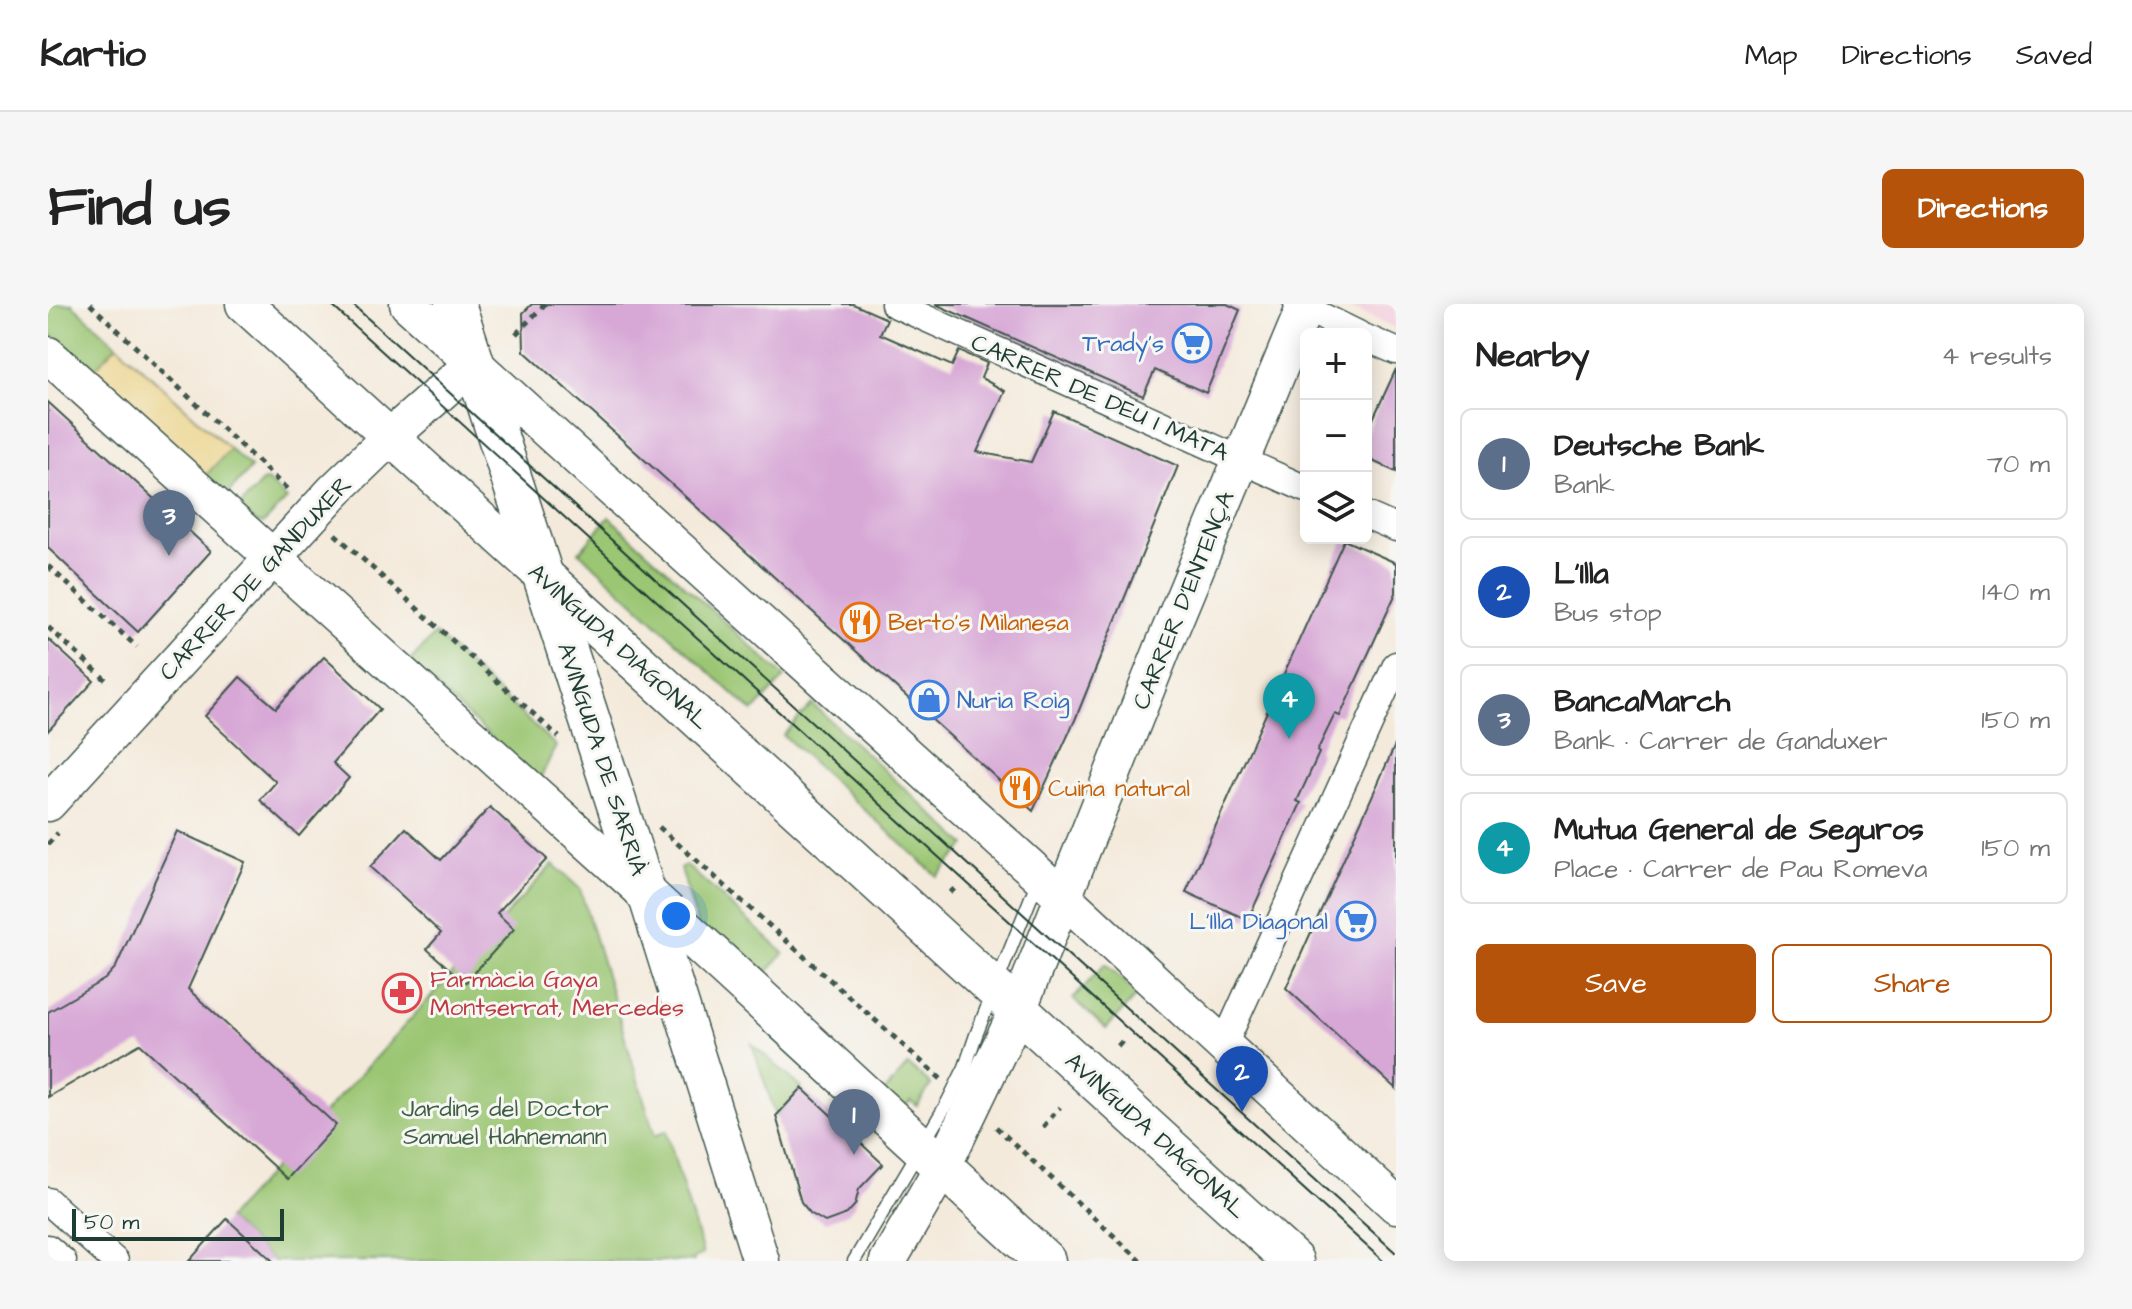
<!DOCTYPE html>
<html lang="en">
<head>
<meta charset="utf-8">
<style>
	body { margin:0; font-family:"Architects Daughter",sans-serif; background:#f6f6f6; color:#222 }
	.controls { position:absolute; right:24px; top:24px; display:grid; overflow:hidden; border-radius:12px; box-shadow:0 4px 20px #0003 }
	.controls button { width:72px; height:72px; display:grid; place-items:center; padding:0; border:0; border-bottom:2px solid #e0e0e0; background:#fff; color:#222; font:40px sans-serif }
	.scale { position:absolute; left:24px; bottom:20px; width:212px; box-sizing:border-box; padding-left:8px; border:4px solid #1f3d34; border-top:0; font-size:22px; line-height:28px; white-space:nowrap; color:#1f3d34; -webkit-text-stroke:6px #f6f6f2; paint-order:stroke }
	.you { position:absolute; left:628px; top:612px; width:28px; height:28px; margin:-20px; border:6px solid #fff; border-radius:50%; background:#1a73e8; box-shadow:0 0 0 12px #1a73e833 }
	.badge { display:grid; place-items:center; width:52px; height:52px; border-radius:50%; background:#b45309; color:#fff; font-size:26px; font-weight:700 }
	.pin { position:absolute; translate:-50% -66px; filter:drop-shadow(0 2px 4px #0008) }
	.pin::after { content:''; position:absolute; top:42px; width:28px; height:24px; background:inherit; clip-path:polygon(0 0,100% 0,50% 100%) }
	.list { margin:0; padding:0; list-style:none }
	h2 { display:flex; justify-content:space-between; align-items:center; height:104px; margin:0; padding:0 32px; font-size:34px }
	h2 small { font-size:26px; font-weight:400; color:#767676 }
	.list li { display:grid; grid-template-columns:52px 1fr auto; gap:24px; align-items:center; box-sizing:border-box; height:112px; margin:0 16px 16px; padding:0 16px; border:2px solid #e0e0e0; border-radius:12px }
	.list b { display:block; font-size:30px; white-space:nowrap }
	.list p { margin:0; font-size:26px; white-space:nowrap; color:#767676 }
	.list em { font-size:26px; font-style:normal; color:#767676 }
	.actions { display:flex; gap:16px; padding:24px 32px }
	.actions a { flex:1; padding:18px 0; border:2px solid #b45309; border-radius:12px; text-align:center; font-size:28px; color:#b45309 }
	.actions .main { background:#b45309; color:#fff }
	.icon { flex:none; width:44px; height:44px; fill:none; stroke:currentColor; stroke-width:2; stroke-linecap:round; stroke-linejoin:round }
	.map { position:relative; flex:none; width:1348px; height:957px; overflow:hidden; border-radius:12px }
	header { display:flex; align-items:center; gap:48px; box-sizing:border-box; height:112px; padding:0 40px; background:#fff; border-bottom:2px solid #e0e0e0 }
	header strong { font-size:38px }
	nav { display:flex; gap:44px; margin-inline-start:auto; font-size:28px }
	.intro { display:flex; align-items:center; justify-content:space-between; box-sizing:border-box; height:192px; padding:0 48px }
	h1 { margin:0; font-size:56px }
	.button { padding:20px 36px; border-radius:12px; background:#b45309; color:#fff; font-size:28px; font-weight:700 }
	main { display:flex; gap:48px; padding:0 48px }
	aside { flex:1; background:#fff; border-radius:12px; box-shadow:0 4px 20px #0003 }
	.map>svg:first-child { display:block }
	.built { fill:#f3cfde }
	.green { fill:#9bc673; stroke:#5d8254; stroke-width:2 }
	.sand { fill:#eeda9e; stroke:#868c69; stroke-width:2 }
	.building { fill:#d7a7d6 }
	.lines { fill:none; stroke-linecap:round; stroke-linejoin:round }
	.lane-casing { stroke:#3f574d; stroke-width:15 }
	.street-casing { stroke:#3f574d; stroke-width:29 }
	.secondary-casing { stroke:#3f574d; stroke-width:39 }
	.primary-casing { stroke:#3f574d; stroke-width:43 }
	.path { stroke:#3f574d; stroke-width:5; stroke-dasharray:6 6; stroke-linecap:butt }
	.lane { stroke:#fff; stroke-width:12 }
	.street { stroke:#fff; stroke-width:26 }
	.secondary { stroke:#fff; stroke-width:36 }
	.primary { stroke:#fff; stroke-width:40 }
	.tram { stroke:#1f3d34; stroke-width:2 }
	.labels { text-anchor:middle; stroke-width:6; stroke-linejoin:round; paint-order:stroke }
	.shop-label { font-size:24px; fill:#366cbe; stroke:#f6f6f2; text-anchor:end }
	.street-label { font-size:24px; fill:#1f3d34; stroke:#f6f6f2 }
	.food-label { font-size:24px; fill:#c56008; stroke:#f6f6f2; text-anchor:start }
	.health-label { font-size:24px; fill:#be3a42; stroke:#f6f6f2; text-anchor:start }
	.park-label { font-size:24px; fill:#3e5f44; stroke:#f6f6f2 }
</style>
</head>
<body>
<header>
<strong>Kartio</strong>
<nav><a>Map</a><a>Directions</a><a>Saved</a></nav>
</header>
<div class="intro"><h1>Find us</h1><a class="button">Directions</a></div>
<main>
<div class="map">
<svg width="1348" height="957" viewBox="0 0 1348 957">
	<rect width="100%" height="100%" fill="#f6f6f2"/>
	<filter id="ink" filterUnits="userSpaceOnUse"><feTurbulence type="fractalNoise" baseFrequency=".0125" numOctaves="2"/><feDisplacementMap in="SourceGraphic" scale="16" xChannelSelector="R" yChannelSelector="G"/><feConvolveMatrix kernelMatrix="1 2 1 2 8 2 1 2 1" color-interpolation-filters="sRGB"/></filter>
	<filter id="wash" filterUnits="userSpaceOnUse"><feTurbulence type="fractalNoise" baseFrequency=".006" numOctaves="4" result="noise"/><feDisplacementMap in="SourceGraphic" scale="32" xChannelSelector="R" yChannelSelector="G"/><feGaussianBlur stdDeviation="1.8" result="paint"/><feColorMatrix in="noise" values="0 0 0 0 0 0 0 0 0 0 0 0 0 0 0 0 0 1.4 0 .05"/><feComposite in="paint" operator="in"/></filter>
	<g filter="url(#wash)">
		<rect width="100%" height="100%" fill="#f4eadb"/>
		<!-- built -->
		<path class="built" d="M1307,0H1348V24L1305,5Z"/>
		<!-- green -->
		<g class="green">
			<path d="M0,0H24L69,41L44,68L0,28Z"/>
			<path d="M182,145L203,164L178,192L157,172Z"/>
			<path d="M219,177L239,195L215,220L209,219L191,203L214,178Z"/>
			<path d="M561,213L737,373L705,408L531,248Z"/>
			<path d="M387,330L508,442L491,477L361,358Z"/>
			<path d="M764,400L918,541L889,572L735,431Z"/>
			<path d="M505,560L532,585L607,832L618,827L655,950L646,954V957H225L179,915Z"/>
			<path d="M638,561L736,649L710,678L650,623L634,568L633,563Z"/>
			<path d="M1057,660L1090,690L1058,725L1025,695Z"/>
			<path d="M704,740L754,784L728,812Z"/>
			<path d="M860,761L883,781L869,802L863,797L851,807L833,792Z"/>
		</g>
		<!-- sand -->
		<path class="sand" d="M69,41L182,145L157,172L44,68Z"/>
		<g id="blocks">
			<!-- building -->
			<g class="building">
				<path d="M484,0H805L839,15L832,30L857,41L904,62L911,47L939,59L933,74L957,87L929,148L983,158L1006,107L1130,162L1027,416L985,507L476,47L475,9Z"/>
				<path d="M887,0H1179L1192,6L1158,89L1107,66L1095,92Z"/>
				<path d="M1348,65V168L1318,154V130Z"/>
				<path d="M0,98L163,247L90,328L0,244Z"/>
				<path d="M1296,236L1348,259V289L1292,412L1287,410L1269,447L1271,449L1249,497L1253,499L1200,616L1138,588Z"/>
				<path d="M0,335L46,377L0,427Z"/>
				<path d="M276,353L332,405L285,459L301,474L251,532L212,496L228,478L157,412L192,373L228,404Z"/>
				<path d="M1348,439V785L1238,684Z"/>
				<path d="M442,503L499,555L449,609L466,625L417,679L379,645L393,629L322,563L358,524L393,556Z"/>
				<path d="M129,527L197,558L140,685L288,821L239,875L92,740L0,793V708L57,675L68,663Z"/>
				<path d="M754,784L835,860L811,885L807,901L799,910L777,918L762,909L753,898L728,812Z"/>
				<path d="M179,915L225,957H141Z"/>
			</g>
		</g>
	</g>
	<g filter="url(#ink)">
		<use href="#blocks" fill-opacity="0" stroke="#3f574d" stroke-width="2"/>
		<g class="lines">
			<!-- lane casing -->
			<g class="lane-casing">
				<path id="lane" d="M806,957L898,801L917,763L928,731L990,576"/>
			</g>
			<!-- street casing -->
			<g class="street-casing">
				<g id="street">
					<path d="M846,0L1258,185"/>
					<path d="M1249,0L1310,30"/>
					<path d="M1318,34L1348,47"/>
					<path d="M1318,211L1348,224"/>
					<path d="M1175,743L1348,361"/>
					<path d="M0,897L67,957"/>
					<path d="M0,944L15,957"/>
				</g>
			</g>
			<!-- secondary casing -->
			<g class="secondary-casing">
				<g id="secondary">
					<path d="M196,0L497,274"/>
					<path d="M360,0L1015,593L1348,901"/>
					<path d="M0,51L598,590L713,957"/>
					<path d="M0,499L286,187L342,133L426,59"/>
					<path d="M840,957L895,862L970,706L1116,341L1258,0"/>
				</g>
			</g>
			<!-- primary casing -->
			<g class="primary-casing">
				<g id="primary">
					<path d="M407,0L598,590L997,957"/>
					<path d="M498,275L1245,957"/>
				</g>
			</g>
			<!-- path -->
			<g class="path">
				<path d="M42,0L242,188"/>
				<path d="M468,30L497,0"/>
				<path d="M287,230L511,433"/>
				<path d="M0,262L89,343"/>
				<path d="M0,323L58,376"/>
				<path d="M611,523L893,775"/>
				<path d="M0,540L10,529"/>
				<path d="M902,589L907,584"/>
				<path d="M1070,742L1078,733"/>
				<path d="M948,823L1093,957"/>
				<path d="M995,823L1012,803"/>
			</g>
			<!-- lane -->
			<use href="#lane" class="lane"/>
			<!-- street -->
			<use href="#street" class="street"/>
			<!-- secondary -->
			<use href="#secondary" class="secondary"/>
			<!-- primary -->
			<use href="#primary" class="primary"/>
			<!-- tram -->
			<g class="tram">
				<path d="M282,0L1335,957"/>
				<path d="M304,0L1348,949"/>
			</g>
		</g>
	</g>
	<!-- icons -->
	<defs>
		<g id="supermarket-ring" transform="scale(2)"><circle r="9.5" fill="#f6f6f2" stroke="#3f7fe0" stroke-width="1.5"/><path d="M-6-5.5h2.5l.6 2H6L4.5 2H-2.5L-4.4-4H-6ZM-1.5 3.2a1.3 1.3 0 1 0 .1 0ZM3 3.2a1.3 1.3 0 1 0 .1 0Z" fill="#3f7fe0"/></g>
		<g id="restaurant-ring" transform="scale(2)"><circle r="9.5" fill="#f6f6f2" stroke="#e8710a" stroke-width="1.5"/><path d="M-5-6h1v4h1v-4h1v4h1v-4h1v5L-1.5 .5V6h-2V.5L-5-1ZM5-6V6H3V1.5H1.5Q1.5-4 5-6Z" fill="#e8710a"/></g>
		<g id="shop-ring" transform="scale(2)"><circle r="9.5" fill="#f6f6f2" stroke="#3f7fe0" stroke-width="1.5"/><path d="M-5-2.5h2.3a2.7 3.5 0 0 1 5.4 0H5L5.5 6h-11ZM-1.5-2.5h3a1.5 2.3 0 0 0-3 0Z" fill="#3f7fe0"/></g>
		<g id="pharmacy-ring" transform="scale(2)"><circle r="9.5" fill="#f6f6f2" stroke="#e0444e" stroke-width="1.5"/><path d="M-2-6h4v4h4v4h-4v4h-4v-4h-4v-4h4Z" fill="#e0444e"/></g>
	</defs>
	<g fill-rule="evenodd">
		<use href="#supermarket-ring" x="1144" y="39"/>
		<use href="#restaurant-ring" x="812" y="318"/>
		<use href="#shop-ring" x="881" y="396"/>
		<use href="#restaurant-ring" x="972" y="484"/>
		<use href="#supermarket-ring" x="1308" y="617"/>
		<use href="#pharmacy-ring" x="354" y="689"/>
	</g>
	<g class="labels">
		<!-- shop labels -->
		<g class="shop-label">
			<text x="1116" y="47">Trady's</text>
			<text x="909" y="404" text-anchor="start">Nuria Roig</text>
			<text x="1280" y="625">L'Illa Diagonal</text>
		</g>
		<!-- street labels -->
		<g class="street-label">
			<text transform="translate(1052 93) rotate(24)" y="8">CARRER DE DEU I MATA</text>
			<text transform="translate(207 274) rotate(-47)" y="8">CARRER DE GANDUXER</text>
			<text transform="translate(1135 296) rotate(-68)" y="8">CARRER D'ENTENÇA</text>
			<text transform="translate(571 342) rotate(42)" y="8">AVINGUDA DIAGONAL</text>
			<text transform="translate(555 455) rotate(72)" y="8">AVINGUDA DE SARRIÀ</text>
			<text transform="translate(1108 831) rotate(42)" y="8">AVINGUDA DIAGONAL</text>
		</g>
		<!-- food labels -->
		<g class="food-label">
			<text x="840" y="326">Berto's Milanesa</text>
			<text x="1000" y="492">Cuina natural</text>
		</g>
		<!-- health labels -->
		<g class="health-label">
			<text x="382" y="683">Farmàcia Gaya<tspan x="382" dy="28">Montserrat, Mercedes</tspan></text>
		</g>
		<!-- park labels -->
		<g class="park-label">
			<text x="457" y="812">Jardins del Doctor<tspan x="457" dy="28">Samuel Hahnemann</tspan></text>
		</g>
	</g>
</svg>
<div class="controls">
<button>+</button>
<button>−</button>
<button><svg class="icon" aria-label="layers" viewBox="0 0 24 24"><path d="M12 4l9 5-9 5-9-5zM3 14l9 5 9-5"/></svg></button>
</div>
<div class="scale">50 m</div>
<div class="you"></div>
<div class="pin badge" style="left:806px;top:851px;background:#5c6f8a">1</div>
<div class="pin badge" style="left:1194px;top:808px;background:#1a4fb4">2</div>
<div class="pin badge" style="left:121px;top:252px;background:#5c6f8a">3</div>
<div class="pin badge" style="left:1241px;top:435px;background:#0f9aa8">4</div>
</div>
<aside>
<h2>Nearby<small>4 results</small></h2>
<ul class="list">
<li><span class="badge" style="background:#5c6f8a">1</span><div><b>Deutsche Bank</b><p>Bank</p></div><em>70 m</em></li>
<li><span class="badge" style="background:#1a4fb4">2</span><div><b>L'Illa</b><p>Bus stop</p></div><em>140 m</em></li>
<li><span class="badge" style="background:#5c6f8a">3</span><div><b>BancaMarch</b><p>Bank · Carrer de Ganduxer</p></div><em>150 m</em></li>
<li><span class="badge" style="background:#0f9aa8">4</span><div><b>Mutua General de Seguros</b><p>Place · Carrer de Pau Romeva</p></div><em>150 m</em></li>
</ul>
<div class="actions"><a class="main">Save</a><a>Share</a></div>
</aside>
</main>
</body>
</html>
